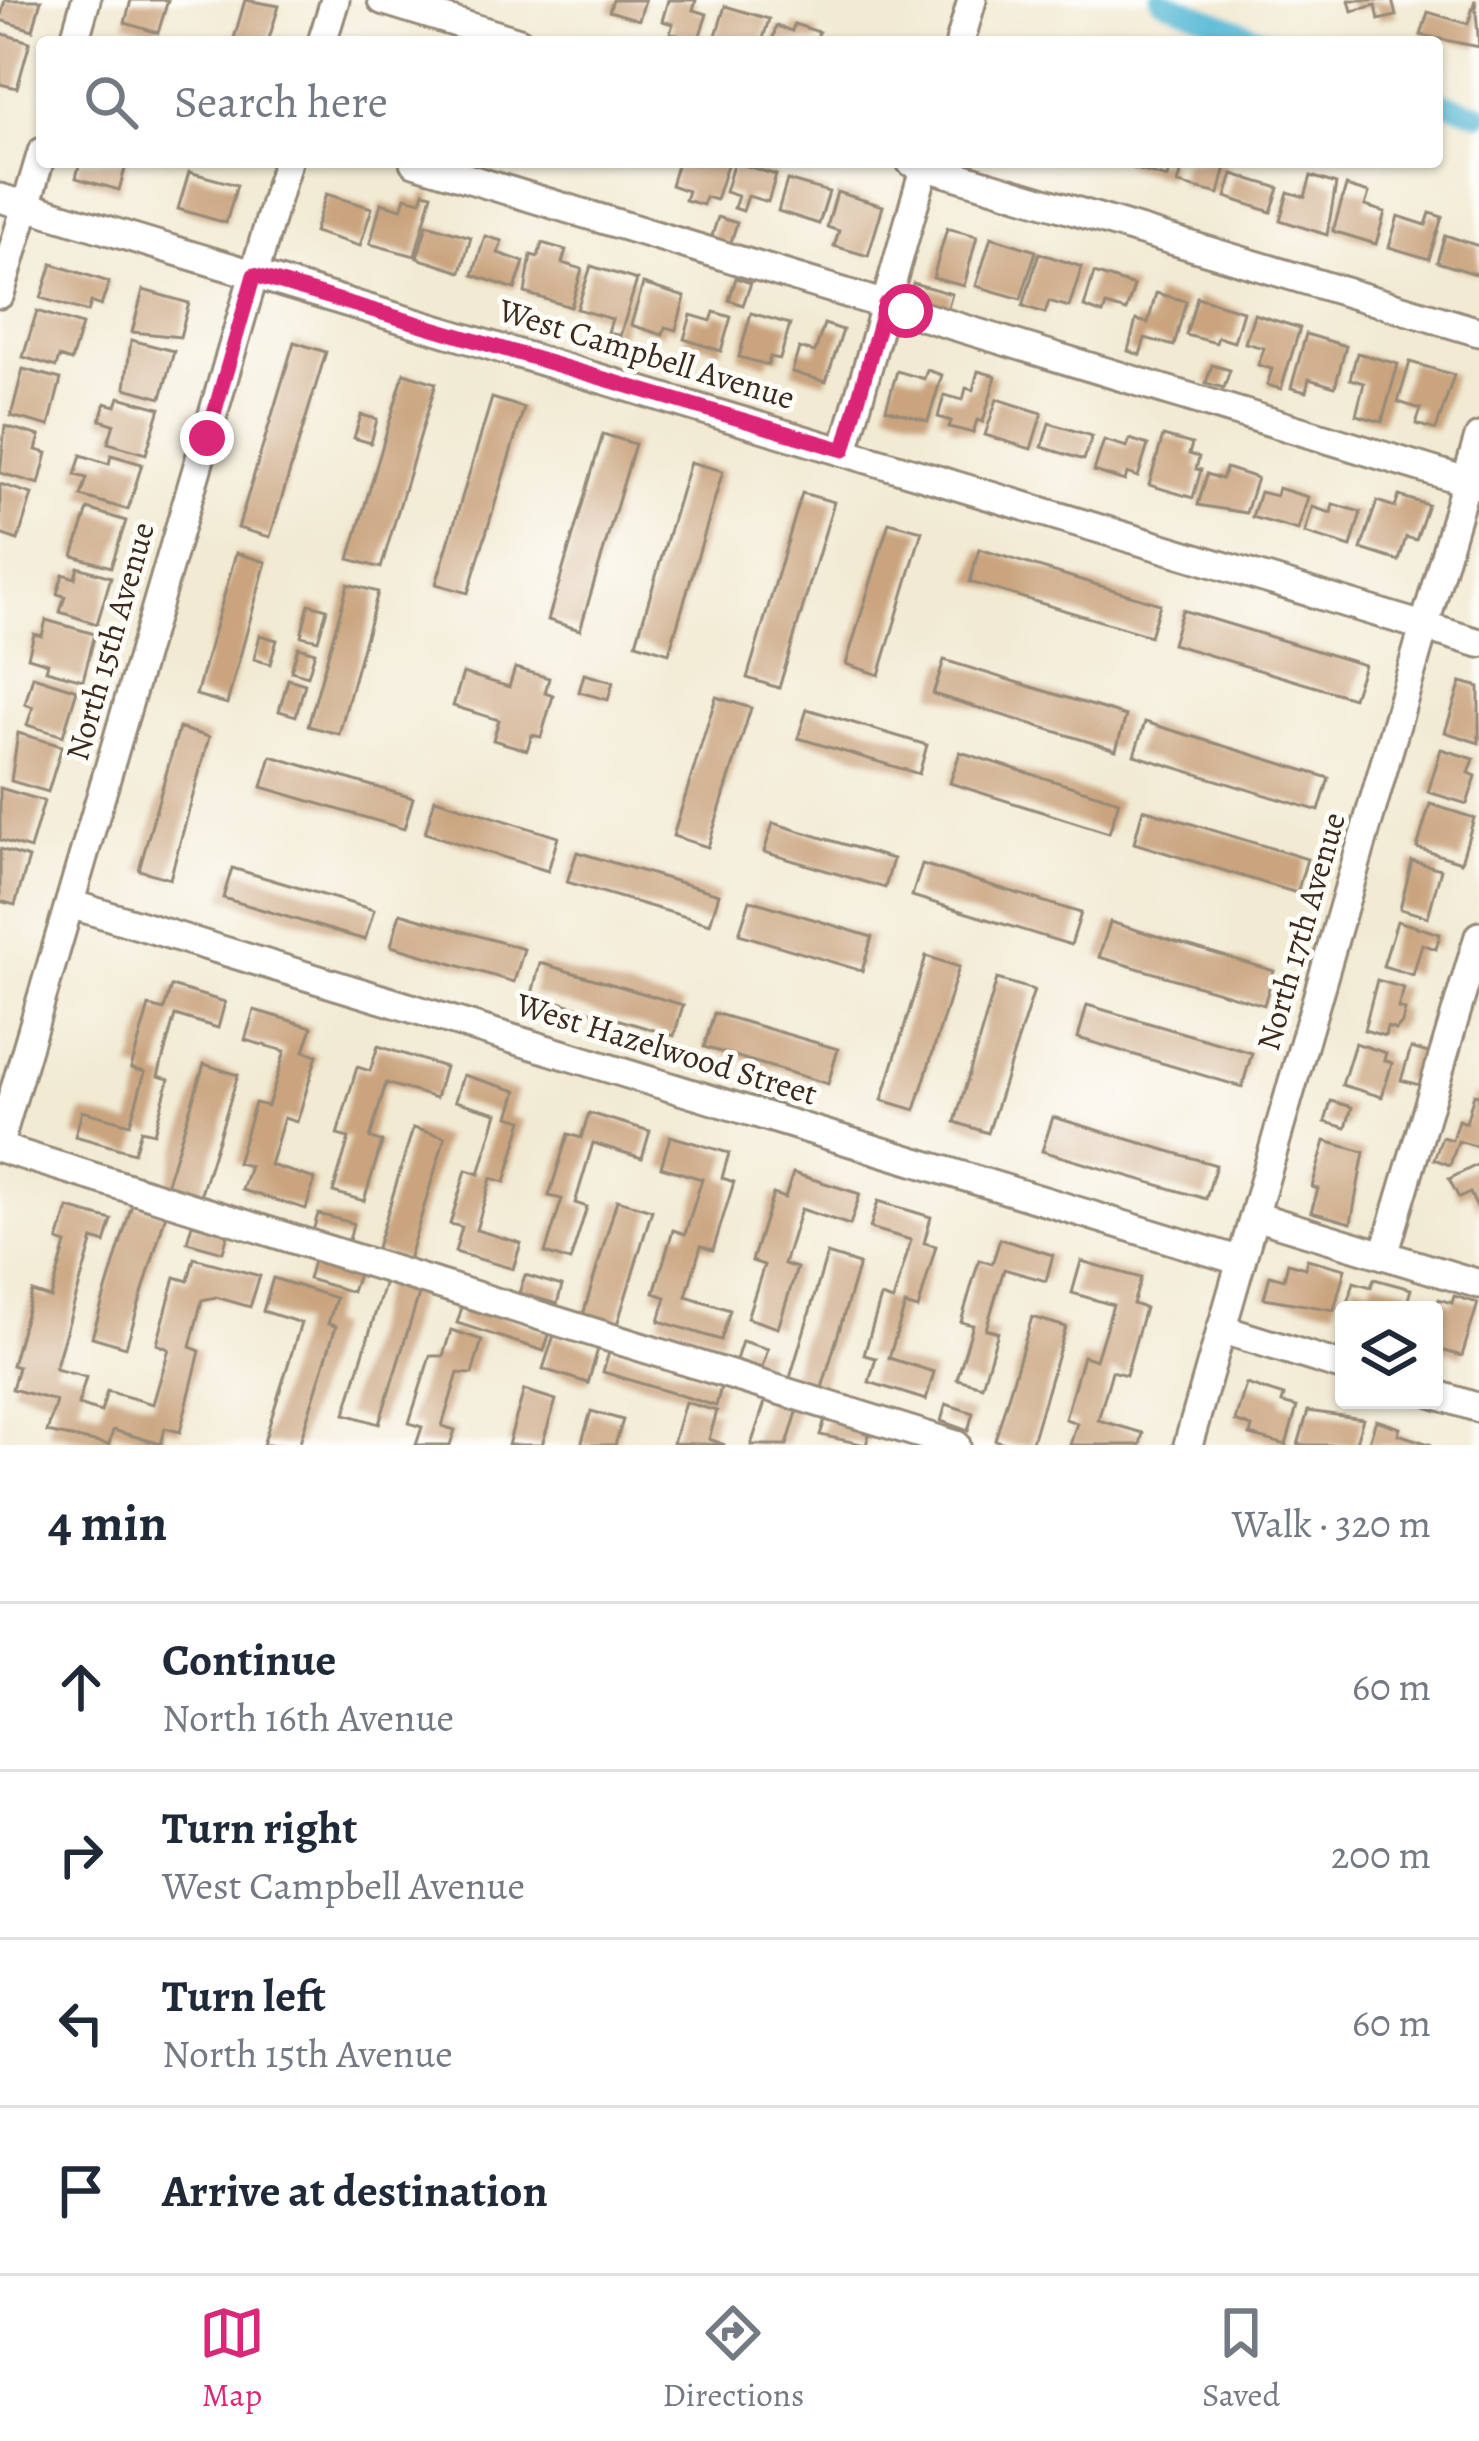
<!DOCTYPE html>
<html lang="en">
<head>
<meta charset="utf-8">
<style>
	body { margin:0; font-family:Alegreya,serif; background:#f6f6f7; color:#1f2937 }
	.controls { position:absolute; right:36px; bottom:36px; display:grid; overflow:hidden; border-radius:12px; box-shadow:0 3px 9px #0004 }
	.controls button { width:108px; height:108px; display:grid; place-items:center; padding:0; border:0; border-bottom:3px solid #e0e1e3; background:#fff; color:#1f2937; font:60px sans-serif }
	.stop { position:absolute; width:36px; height:36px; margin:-27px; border:9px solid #db2777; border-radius:50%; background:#fff }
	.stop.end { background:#db2777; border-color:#fff; box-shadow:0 3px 12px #0008 }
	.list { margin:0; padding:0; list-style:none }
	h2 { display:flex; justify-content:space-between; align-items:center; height:156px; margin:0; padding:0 48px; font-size:51px }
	h2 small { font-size:39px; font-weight:400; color:#747a83 }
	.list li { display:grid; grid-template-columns:78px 1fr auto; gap:36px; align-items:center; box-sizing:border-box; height:168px; padding:0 48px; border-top:3px solid #e0e1e3 }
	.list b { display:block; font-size:45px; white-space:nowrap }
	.list p { margin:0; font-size:39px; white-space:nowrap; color:#747a83 }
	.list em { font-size:39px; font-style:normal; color:#747a83 }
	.icon { flex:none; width:66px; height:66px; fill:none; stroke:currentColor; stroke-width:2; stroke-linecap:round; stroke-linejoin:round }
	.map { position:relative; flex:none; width:1479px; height:1445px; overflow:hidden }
	.search { position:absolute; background:#fff; box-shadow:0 3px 9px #0004; left:36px; right:36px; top:36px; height:132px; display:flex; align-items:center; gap:30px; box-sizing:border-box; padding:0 42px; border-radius:12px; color:#747a83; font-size:45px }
	.sheet { height:828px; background:#fff }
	nav { display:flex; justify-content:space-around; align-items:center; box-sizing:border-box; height:168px; border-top:3px solid #e0e1e3; background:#fff; font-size:33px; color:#747a83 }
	nav a { display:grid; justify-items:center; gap:6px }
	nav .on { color:#db2777 }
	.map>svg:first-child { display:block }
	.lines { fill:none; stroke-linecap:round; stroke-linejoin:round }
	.canal { stroke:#58b9d6; stroke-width:21 }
	.building { fill:#caa47f }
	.minor-casing { stroke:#968a78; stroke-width:33 }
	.minor { stroke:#fff; stroke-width:27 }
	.route { stroke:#db2777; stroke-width:15 }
	.labels { text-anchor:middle; stroke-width:10; stroke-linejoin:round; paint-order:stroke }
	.street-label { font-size:33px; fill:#3b2a1e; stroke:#fdfcf7 }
</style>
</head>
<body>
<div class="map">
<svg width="1479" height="1445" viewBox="0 0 1479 1445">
	<rect width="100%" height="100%" fill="#fdfcf7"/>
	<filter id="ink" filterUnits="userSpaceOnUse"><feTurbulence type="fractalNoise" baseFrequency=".00833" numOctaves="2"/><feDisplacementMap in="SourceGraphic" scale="24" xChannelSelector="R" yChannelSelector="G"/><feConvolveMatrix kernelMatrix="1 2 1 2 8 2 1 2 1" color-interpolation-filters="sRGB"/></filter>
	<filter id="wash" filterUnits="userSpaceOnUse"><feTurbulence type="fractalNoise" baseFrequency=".004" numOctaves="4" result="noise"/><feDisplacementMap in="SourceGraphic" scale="48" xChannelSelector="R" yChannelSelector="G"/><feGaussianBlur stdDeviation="2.7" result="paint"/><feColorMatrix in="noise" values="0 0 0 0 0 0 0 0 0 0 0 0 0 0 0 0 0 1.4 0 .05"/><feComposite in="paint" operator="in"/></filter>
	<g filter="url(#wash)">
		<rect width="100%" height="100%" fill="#f2ead3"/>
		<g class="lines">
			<!-- canal -->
			<g class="canal">
				<path d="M1161,0L1271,42"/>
				<path d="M1437,100L1479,114"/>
			</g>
		</g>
		<g id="blocks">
			<!-- building -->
			<g class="building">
				<path d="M5,0H41L33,30L0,20Z"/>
				<path d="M131,0H168L158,33L125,23Z"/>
				<path d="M245,0L279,6L268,42H233Z"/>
				<path d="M613,0H645L639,20L609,11Z"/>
				<path d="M668,0H696L693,10L707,14L698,41L670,33L673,24L662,21Z"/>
				<path d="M1349,0H1392L1396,16L1379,20L1376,5L1352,11Z"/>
				<path d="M1475,0L1479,47L1421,35L1428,12L1468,24Z"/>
				<path d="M725,6L769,19L762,42H714Z"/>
				<path d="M794,24L819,32L816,42H772L776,26L792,31Z"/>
				<path d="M0,33L30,42L17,88L0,84Z"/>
				<path d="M80,162H127L119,190L76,178Z"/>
				<path d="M678,162H728L716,200L705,197L703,205L685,200L688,191L671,185Z"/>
				<path d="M734,162L776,175L768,202L748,196L743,211L734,208L738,196L725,192Z"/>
				<path d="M1126,162H1171L1167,178L1125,166Z"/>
				<path d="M1184,162H1227L1219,194L1178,184Z"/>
				<path d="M189,172L237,185L226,223L178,209Z"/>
				<path d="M1233,174L1279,188L1271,212L1226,197Z"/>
				<path d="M1311,176L1336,184L1327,235L1280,220L1288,192L1305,197Z"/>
				<path d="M787,180L829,192L819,224L778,211Z"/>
				<path d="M1346,186L1369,193L1365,206L1385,212L1376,244L1333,231Z"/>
				<path d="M424,192L432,194L415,256L370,244L381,203L401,209L405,197L421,201Z"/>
				<path d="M837,192L883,206L868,256L834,246L839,231L827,227Z"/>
				<path d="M326,194L372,208L360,246L314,232Z"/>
				<path d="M1430,213L1442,217L1429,259L1389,247L1398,216L1426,225Z"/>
				<path d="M718,217L737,223L730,245L711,239Z"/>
				<path d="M427,224L471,237L461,272L417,258Z"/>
				<path d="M947,228L977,236L964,286L933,278Z"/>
				<path d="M1445,235L1479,246V275L1437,262Z"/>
				<path d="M485,236L502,241L498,253L524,262L515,289L473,275Z"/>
				<path d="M991,237L1036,251L1021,299L976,286Z"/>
				<path d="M542,243L566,250L562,263L582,269L571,307L525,293L531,255L538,257Z"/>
				<path d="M1039,253L1082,267L1069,307L1049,301L1045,313L1023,306Z"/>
				<path d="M52,264L109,282L101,306L91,302L88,312L41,298Z"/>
				<path d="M591,266L637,280L620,336L608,332L612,319L577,309Z"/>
				<path d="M1094,273L1134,286L1126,311L1106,305L1103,314L1084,307Z"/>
				<path d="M736,278L751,283L743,305L729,300Z"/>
				<path d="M913,283L952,294L946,314L908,302Z"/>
				<path d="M643,284L685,297L676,330L665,327L663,335L631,325Z"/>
				<path d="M143,290L189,303L180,337L132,332Z"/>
				<path d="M1156,293L1186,301L1174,346L1145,338L1140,355L1128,351L1136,320L1148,323Z"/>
				<path d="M1197,297L1243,311L1234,342L1218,337L1216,343L1186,335Z"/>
				<path d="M37,311L82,325L71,361L59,357L56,367L23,357Z"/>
				<path d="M714,312L731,317L721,351L684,339L691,315L711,321Z"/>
				<path d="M751,313L790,324L780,359L770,357L768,365L739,357Z"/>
				<path d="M1254,314L1300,328L1281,389L1267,385L1272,369L1258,365L1264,348L1245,343Z"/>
				<path d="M824,324L843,330L826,382L792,372L799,348L815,352Z"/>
				<path d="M1306,334L1346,346L1335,387L1309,379L1306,392L1291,388Z"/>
				<path d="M131,340L174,351L161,398L125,388Z"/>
				<path d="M294,342L326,352L270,537L238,528Z"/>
				<path d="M1357,353L1398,364L1382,422L1356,415L1364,383L1350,379Z"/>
				<path d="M1410,362L1454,375L1436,430L1416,424L1421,409L1398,402Z"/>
				<path d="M1212,365L1230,370L1224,388L1206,383Z"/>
				<path d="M23,369L61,379L49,426L11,416Z"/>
				<path d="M927,370L942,375L928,421L886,409L897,371L924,379Z"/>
				<path d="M978,371L996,376L983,422L977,420L973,433L949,427L951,421L938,417L944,395L963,400L966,388L973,390Z"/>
				<path d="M404,373L436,383L381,568L349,559Z"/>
				<path d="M119,397L160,408L146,454L108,443L114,424L100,420L105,403L116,406Z"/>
				<path d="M492,398L524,408L468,593L436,584Z"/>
				<path d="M997,399L1042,413L1031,449L985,435Z"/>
				<path d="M361,415L377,419L371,443L354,438Z"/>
				<path d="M1049,423L1092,436L1084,460L1042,447Z"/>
				<path d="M5,426L40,436L36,450L47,453L39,484L0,473Z"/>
				<path d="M603,434L635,444L580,630L548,620Z"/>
				<path d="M1163,436L1192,444L1189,454L1199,457L1196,469L1201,470L1193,498L1149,485Z"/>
				<path d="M1130,439L1148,445L1138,477L1127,473L1125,481L1094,471L1104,440L1127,447Z"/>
				<path d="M81,455L109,464L111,455L142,464L128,510L81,496L87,478L75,475Z"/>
				<path d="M690,462L723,471L669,653L636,643Z"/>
				<path d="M1226,468L1257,478L1246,513L1198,505L1207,474L1222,479Z"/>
				<path d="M0,484L32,494L18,540L0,534Z"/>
				<path d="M1278,488L1308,497L1298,530L1252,517L1260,492L1276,496Z"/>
				<path d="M802,493L834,502L779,688L747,678Z"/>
				<path d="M1399,496L1428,505L1416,540L1406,537L1399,561L1361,549L1377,501L1395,507Z"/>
				<path d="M1333,504L1361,512L1351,547L1305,533L1312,507L1331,513Z"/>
				<path d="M88,509L126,521L111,567L73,556Z"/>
				<path d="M889,522L922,531L879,675L846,664Z"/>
				<path d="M979,549L1160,604L1150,636L970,582Z"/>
				<path d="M236,553L266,562L227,704L196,695Z"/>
				<path d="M78,567L111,577L97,624L60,612L65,596L57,594L63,574L75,578Z"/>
				<path d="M348,584L378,592L339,734L308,726Z"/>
				<path d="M309,604L327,609L318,640L301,636Z"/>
				<path d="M1182,610L1364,665L1353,698L1172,644Z"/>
				<path d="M46,620L95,634L83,680L46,670L48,663L28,657L34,634L42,636Z"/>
				<path d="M260,635L277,640L270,664L254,659Z"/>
				<path d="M298,647L315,652L308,676L291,671Z"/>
				<path d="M944,660L1126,716L1116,750L933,694Z"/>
				<path d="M515,668L549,678L545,693L553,696L541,737L532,735L527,750L493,740L499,720L453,706L463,673L509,687Z"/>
				<path d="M584,674L613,682L608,700L579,692Z"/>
				<path d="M33,676L77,690L63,736L27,725L33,707L25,704Z"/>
				<path d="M288,679L305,684L296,716L279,711Z"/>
				<path d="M1461,682L1479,687V743L1445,732Z"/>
				<path d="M716,697L751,708L708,847L673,836Z"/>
				<path d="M807,709L927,745L919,774L798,738Z"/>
				<path d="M1145,722L1329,778L1319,811L1134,755Z"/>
				<path d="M179,728L209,737L170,879L139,870Z"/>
				<path d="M18,733L62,746L48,792L11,781Z"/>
				<path d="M1441,749L1474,759L1469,773L1476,776L1467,804L1428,792Z"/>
				<path d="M960,752L1119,801L1109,833L950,783Z"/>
				<path d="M271,756L413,798L404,829L262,787Z"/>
				<path d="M0,788L44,801L30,849L0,840Z"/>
				<path d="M435,799L558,837L548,871L425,833Z"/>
				<path d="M1430,804L1474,818L1461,862L1417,848Z"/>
				<path d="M1143,809L1307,859L1297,893L1134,843Z"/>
				<path d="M773,823L893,859L885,888L764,852Z"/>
				<path d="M0,849L29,858L15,905L0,901Z"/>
				<path d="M577,852L719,894L710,924L567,882Z"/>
				<path d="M1412,861L1441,869L1428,917L1400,909Z"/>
				<path d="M922,864L1081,913L1071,945L912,896Z"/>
				<path d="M232,868L374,910L365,940L223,898Z"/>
				<path d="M750,900L872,937L862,971L739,934Z"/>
				<path d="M400,913L524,949L514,982L391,946Z"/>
				<path d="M1397,921L1440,934L1436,949L1422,944L1413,975L1383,966Z"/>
				<path d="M1110,922L1274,971L1264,1005L1099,957Z"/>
				<path d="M926,956L959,967L915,1110L882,1100Z"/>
				<path d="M540,963L683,1005L674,1036L532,994Z"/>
				<path d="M997,979L1034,990L988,1133L955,1122Z"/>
				<path d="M1377,980L1404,988L1398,1008L1405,1010L1402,1023L1396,1030L1387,1027L1385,1036L1364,1030Z"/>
				<path d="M171,986L225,1002L218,1028L175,1015L158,1076L169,1079L154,1133L141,1130L134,1153L75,1136L82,1111L130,1124L145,1072L131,1068L149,1006L164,1010Z"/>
				<path d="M1087,1005L1252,1053L1242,1087L1078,1038Z"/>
				<path d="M254,1010L312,1027L304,1051L317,1055L297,1122L284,1118L270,1165L315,1179L306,1209L242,1190L250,1166L237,1163L255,1103L268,1106L285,1051L245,1040Z"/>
				<path d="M714,1013L838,1049L828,1084L704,1047Z"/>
				<path d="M1355,1043L1386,1053L1384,1060L1392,1063L1382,1097L1342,1085Z"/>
				<path d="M378,1046L445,1067L436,1098L386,1083L370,1138L382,1142L364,1201L333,1192L349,1138L337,1135L357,1067L370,1071Z"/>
				<path d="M1411,1048L1439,1056L1430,1088L1401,1080Z"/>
				<path d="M204,1064L238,1075L200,1197L166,1186Z"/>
				<path d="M463,1075L517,1091L509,1116L523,1120L505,1182L491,1178L476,1230L521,1243L513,1269L455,1252L462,1227L450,1224L466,1170L479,1174L497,1113L455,1101Z"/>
				<path d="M1474,1094L1479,1095V1147L1458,1141L1450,1165L1434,1159L1442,1137L1452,1140L1458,1120L1466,1123Z"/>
				<path d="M1331,1101L1352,1107L1346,1128L1325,1122Z"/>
				<path d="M589,1113L650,1131L642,1158L593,1143L575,1203L587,1207L570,1261L545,1253L562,1199L549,1196L568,1134L581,1138Z"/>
				<path d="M1053,1117L1216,1165L1206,1199L1042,1151Z"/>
				<path d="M413,1128L445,1137L408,1260L376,1251Z"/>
				<path d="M670,1136L729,1153L722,1178L734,1182L713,1250L701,1246L686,1296L730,1310L721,1340L659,1321L666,1297L654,1293L673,1230L685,1234L702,1179L661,1167Z"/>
				<path d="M1325,1141L1364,1152L1351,1223L1311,1212L1318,1189L1312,1187Z"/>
				<path d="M1479,1164V1212L1470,1193L1459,1198L1449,1179Z"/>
				<path d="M793,1173L860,1194L850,1225L801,1209L784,1264L797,1268L778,1328L747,1318L764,1265L752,1261L773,1194L785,1198Z"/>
				<path d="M617,1200L652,1210L617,1325L583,1315Z"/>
				<path d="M878,1201L931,1217L924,1243L936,1246L918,1309L905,1305L889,1358L934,1372L926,1400L869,1382L876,1358L864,1355L881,1297L893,1301L911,1240L870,1228Z"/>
				<path d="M132,1204L166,1214L126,1347L92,1337Z"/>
				<path d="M68,1208L112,1220L105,1243L93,1239L55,1369L86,1377L78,1405L101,1412L107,1391L153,1404L169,1349L157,1344L175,1277L188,1281L194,1258L260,1276L250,1307L216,1297L202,1300L190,1347L200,1351L180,1432L165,1428L161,1444L113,1430L109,1445L47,1432L56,1401L12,1389L18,1367L12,1365L32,1292L51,1298L66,1244L58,1241Z"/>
				<path d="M318,1214L353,1223L349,1241L313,1231Z"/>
				<path d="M192,1224L228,1234L223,1252L187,1242Z"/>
				<path d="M1000,1239L1053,1255L1046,1281L1004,1269L986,1329L998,1332L982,1386L957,1379L973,1325L961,1322L979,1260L992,1264Z"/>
				<path d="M827,1254L859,1264L822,1388L790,1378Z"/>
				<path d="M1307,1259L1345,1269L1334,1310L1264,1298L1270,1275L1284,1279L1288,1263L1305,1268Z"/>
				<path d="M313,1261L358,1274L352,1292L308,1279Z"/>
				<path d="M1081,1261L1141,1278L1133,1304L1145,1308L1126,1375L1112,1371L1098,1420L1143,1433L1140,1445H1070L1077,1423L1065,1419L1083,1356L1096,1360L1113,1305L1072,1293Z"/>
				<path d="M525,1275L562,1286L557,1304L519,1293Z"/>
				<path d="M273,1278L336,1298L328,1324L336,1326L299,1445H263L301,1323L263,1311Z"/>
				<path d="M1374,1279L1411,1289L1405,1310H1346L1354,1282L1371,1287Z"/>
				<path d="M385,1281L420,1291L379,1424L345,1414Z"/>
				<path d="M1454,1296L1478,1303L1462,1356L1434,1348V1310H1418L1420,1303L1436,1308L1439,1299L1452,1303Z"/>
				<path d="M463,1304L550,1332L544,1351L457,1323Z"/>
				<path d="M1032,1317L1066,1327L1031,1445H1011L995,1440Z"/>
				<path d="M451,1330L482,1340L472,1374L458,1373L442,1426L455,1430L450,1445H416L422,1427L409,1423L430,1356H443Z"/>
				<path d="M554,1335L598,1349L588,1383L543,1369Z"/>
				<path d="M742,1341L768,1349L762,1368L736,1360Z"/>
				<path d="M610,1349L722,1383L716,1406L603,1372Z"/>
				<path d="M1246,1384L1284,1396L1282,1403L1297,1407L1286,1445L1250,1435L1252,1427L1235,1421Z"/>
				<path d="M524,1390L556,1400L542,1445H508Z"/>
				<path d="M766,1399L798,1409L787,1445H751Z"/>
				<path d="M685,1402L717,1411L709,1439L725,1445L673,1443Z"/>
				<path d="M946,1404L973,1413L968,1431L941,1421Z"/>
				<path d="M591,1411L623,1420L615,1445H581Z"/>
				<path d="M1308,1411L1363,1419L1355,1445H1298Z"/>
				<path d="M826,1417L870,1431L866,1445L820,1435Z"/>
				<path d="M1376,1420L1400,1428L1398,1434L1432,1445H1368Z"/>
			</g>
		</g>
	</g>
	<g filter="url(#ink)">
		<use href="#blocks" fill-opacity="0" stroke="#968a78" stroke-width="3"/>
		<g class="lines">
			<!-- minor casing -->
			<g class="minor-casing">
				<g id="minor">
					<path d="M382,0L519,42"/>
					<path d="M74,42L86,0"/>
					<path d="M322,42L335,0"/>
					<path d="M960,42L972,0"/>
					<path d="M414,162L1479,485"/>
					<path d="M911,162L1479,332"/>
					<path d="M0,198L1479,643"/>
					<path d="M0,294L42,152"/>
					<path d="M844,450L926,162"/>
					<path d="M70,904L1241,1261"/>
					<path d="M0,1140L287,162"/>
					<path d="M0,1148L956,1445"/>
					<path d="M1255,1216L1479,1284"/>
					<path d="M1384,1255L1479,936"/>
					<path d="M1221,1329L1344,1367"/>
					<path d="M1434,1394L1479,1408"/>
					<path d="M1188,1445L1479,437"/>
				</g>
			</g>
			<!-- minor -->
			<use href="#minor" class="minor"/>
		</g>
	</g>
	<g class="lines" filter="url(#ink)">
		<!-- route -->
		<path class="route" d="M207,438L254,275L844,450L885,304L906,311"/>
	</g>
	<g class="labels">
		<!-- street labels -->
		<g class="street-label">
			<text transform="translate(647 353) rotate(17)" y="12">West Campbell Avenue</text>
			<text transform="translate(109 641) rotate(-74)" y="12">North 15th Avenue</text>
			<text transform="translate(1300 931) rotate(-74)" y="12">North 17th Avenue</text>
			<text transform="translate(667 1048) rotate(17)" y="12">West Hazelwood Street</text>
		</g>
	</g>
</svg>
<div class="controls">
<button><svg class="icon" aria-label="layers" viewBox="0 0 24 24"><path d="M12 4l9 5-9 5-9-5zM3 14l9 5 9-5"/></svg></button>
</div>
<div class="stop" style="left:906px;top:311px"></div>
<div class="stop end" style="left:207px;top:438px"></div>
<div class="search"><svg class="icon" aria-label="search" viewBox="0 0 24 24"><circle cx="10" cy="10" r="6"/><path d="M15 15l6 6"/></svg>Search here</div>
</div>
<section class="sheet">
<h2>4 min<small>Walk · 320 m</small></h2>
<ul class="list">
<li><svg class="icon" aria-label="ahead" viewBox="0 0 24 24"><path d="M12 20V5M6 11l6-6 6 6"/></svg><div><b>Continue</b><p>North 16th Avenue</p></div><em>60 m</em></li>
<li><svg class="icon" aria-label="right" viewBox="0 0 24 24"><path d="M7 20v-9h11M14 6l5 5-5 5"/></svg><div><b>Turn right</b><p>West Campbell Avenue</p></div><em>200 m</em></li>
<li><svg class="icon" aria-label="left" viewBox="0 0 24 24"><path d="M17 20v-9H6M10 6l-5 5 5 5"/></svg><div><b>Turn left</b><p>North 15th Avenue</p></div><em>60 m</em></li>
<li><svg class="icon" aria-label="arrive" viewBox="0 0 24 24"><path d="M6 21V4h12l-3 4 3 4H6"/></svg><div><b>Arrive at destination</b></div></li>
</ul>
</section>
<nav>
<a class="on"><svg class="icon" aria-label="map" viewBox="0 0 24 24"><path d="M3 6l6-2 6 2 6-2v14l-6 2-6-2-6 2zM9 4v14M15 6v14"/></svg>Map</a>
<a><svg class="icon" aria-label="directions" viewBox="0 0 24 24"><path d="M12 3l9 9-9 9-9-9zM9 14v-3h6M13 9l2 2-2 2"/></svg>Directions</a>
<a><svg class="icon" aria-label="saved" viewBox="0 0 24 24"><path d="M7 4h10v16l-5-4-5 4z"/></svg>Saved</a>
</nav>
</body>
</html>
